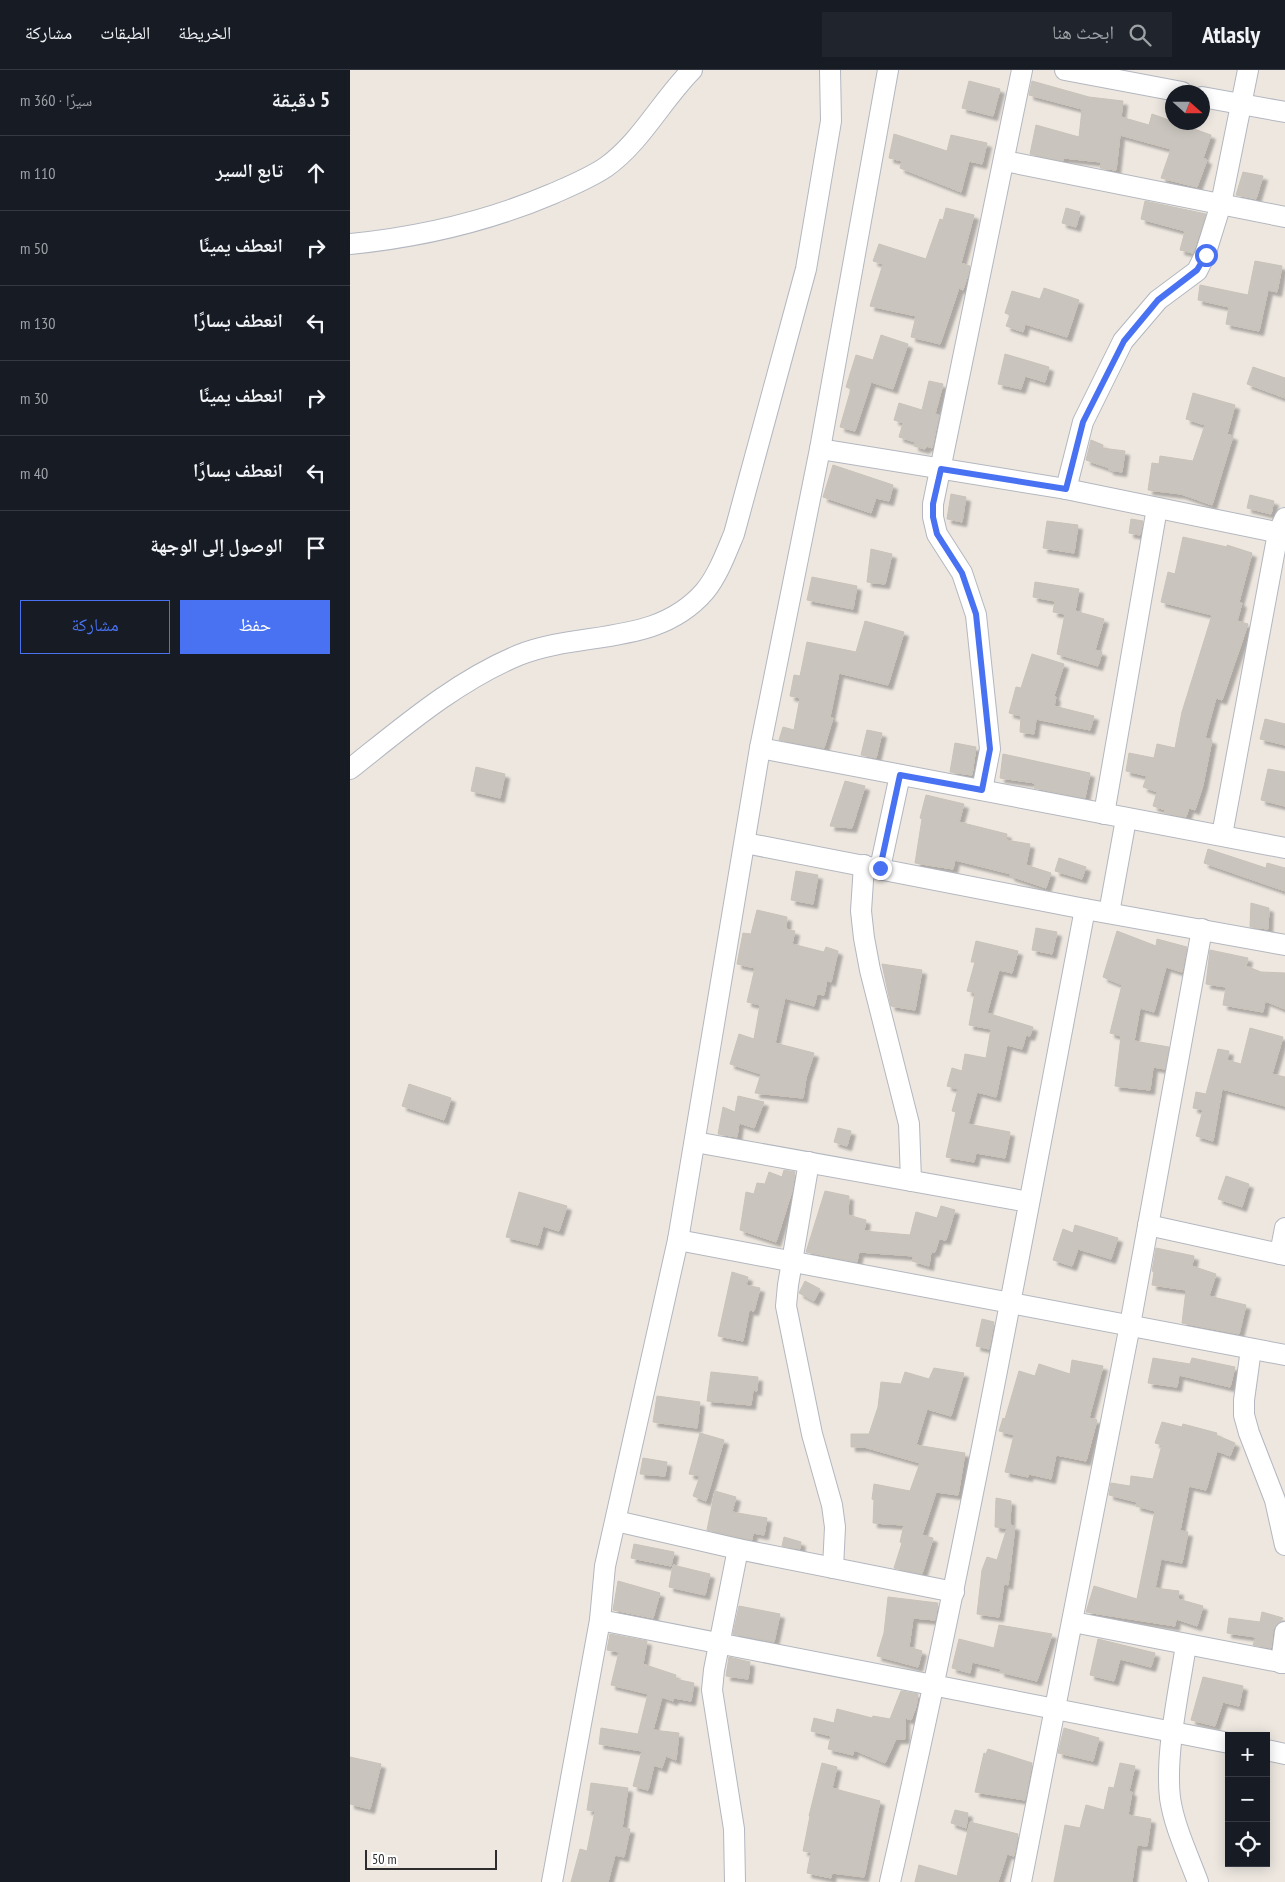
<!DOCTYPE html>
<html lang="ar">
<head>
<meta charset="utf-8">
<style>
	body { margin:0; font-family:"PT Sans Narrow","Noto Naskh Arabic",sans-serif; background:#20242c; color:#f1f3f6; direction:rtl }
	.controls { position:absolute; right:15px; bottom:15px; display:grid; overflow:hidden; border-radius:0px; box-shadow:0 2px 12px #0003 }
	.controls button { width:45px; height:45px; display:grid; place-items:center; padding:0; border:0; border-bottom:1px solid #363941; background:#171b24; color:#f1f3f6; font:25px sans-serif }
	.compass { position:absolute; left:815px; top:15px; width:45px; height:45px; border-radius:50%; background:#171b24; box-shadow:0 2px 12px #0003; rotate:111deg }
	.scale { position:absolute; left:15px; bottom:12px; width:132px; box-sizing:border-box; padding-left:5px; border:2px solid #2d2d2d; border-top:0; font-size:14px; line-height:18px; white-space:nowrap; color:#2d2d2d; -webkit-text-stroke:4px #fff; paint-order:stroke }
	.stop { position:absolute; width:15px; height:15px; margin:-11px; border:4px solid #4872f2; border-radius:50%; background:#fff }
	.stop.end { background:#4872f2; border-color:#fff; box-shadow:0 1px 5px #0008 }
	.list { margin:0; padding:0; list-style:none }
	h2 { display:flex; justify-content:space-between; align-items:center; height:65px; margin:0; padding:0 20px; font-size:21px }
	h2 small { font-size:16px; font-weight:400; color:#9ea1a6 }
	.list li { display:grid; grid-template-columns:32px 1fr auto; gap:15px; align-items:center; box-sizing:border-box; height:75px; padding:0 20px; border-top:1px solid #363941 }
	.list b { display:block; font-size:19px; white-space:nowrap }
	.list em { font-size:16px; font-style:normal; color:#9ea1a6 }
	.actions { display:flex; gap:10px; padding:15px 20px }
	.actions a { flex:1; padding:11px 0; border:1px solid #4872f2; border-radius:0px; text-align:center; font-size:18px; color:#4872f2 }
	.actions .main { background:#4872f2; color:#fff }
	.icon { flex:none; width:28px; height:28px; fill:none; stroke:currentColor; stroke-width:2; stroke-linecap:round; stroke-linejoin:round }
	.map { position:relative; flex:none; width:935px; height:1812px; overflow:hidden; direction:ltr }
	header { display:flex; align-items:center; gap:30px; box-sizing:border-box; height:70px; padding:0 25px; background:#171b24; border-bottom:1px solid #363941 }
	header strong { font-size:24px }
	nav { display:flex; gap:28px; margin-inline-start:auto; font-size:18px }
	.search { width:350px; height:45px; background:#20242c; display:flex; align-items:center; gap:12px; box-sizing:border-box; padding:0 18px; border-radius:0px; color:#9ea1a6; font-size:19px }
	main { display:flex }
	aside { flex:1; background:#171b24 }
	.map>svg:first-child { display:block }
	.building { fill:#c9c5be; stroke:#c9c2b9; filter:url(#shadow) }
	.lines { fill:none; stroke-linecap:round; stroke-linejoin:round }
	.street-casing { stroke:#b3b7bf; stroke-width:22 }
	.street { stroke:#fff; stroke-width:20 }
	.route { stroke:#4872f2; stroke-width:6 }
</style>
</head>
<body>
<header>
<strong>Atlasly</strong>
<div class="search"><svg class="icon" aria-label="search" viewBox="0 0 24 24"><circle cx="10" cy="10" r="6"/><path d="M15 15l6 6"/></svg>ابحث هنا</div>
<nav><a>الخريطة</a><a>الطبقات</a><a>مشاركة</a></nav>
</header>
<main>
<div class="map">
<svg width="935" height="1812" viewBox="0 0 935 1812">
	<defs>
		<filter id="shadow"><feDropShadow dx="4.5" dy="4.5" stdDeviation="1" flood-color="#0004"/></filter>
	</defs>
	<rect width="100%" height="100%" fill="#ede7e0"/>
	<!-- building -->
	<g class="building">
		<path d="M619,11L650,19L643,46L612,38Z"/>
		<path d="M682,11L739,27L773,31L771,47L799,55L802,44L861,65L853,88L857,90L847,117L811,108L821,79L770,65L766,100L750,98L751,92L714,88L713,91L680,84L686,55L729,67L732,39L679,25Z"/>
		<path d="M544,64L597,81L601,65L637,73L632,94L619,91L611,122L550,98L552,91L539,88Z"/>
		<path d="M893,102L913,106L906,129L886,125Z"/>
		<path d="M795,131L856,144L843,183L830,180L835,161L791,149Z"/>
		<path d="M596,138L624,145L611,193L620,196L617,208L613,220L609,218L590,274L561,267L566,246L520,236L533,194L523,191L529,174L576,189L590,149L593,150Z"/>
		<path d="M716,138L730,142L726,157L712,153Z"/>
		<path d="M905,191L932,196L927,222L918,220L909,261L876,254L879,237L848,230L850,215L898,225Z"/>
		<path d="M694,218L729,230L717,267L675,254L673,262L656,256L660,245L655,243L662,221L690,229Z"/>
		<path d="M531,265L558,274L543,319L521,312L505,361L490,357L501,319L496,317L506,285L523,290Z"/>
		<path d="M655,284L699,297L695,312L675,306L671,319L648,314Z"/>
		<path d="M903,297L935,308V328L897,314Z"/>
		<path d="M579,311L593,314L585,344L589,345L582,378L577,376L575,379L564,376L565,372L549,367L553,353L544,350L549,333L572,340Z"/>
		<path d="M843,323L885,335L877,364L883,366L862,435L831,424L798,420L802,393L809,394L810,386L843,391L855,355L836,349Z"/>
		<path d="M741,370L753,375L752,378L775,381L772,402L759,400V398L736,390Z"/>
		<path d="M483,395L543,415L539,431L526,428L521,443L473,427Z"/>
		<path d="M601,424L616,427L612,452L597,449Z"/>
		<path d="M900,425L924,431L921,444L897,438Z"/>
		<path d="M781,449L793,451L790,465L779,463Z"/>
		<path d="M697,451L728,455L724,483L693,478Z"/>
		<path d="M833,467L877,477V475L902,483L889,532L892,533L887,551L898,554L872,630L866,628L855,668L862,670L853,715L845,740L839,738L836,747L814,743L815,740L803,736L807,722L793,717L797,706L776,701L779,683L804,688L807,674L825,678L832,642L862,545L811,532L818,502L825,504Z"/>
		<path d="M521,479L542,484L535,514L517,512Z"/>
		<path d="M462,507L507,516L503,539L457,530Z"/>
		<path d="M685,512L729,519L725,541L754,549L745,580L752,582L748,596L707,584L715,544L703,542L705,531L683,527Z"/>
		<path d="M515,551L554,562L538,615L489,603L480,647L483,648L474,678L429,670L433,657L444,660L450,628L440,626L444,605L450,606L457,572L506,582Z"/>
		<path d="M682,584L714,594L704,626L706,627L704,636L744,646L740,660L686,649L684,664L670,662L671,646L659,643L666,617L671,618Z"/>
		<path d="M915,649L935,654V675L910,669Z"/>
		<path d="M517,660L532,663L526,688L511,685Z"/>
		<path d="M605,673L626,677L622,705L600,702Z"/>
		<path d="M653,684L740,703L735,728L684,718L685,713L650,708Z"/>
		<path d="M126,697L155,704L150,728L121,721Z"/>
		<path d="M918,699L935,702V736L911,730Z"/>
		<path d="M495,711L515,716L502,758L480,756Z"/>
		<path d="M576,725L614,734L609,752L657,764L656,770L680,774L676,795L701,803L696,818L660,806L661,804L605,790L603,799L565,793L572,749L570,748Z"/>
		<path d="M858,779L916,798L917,793L935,798V821L854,793Z"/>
		<path d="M709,788L736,797L732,809L705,801Z"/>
		<path d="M446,801L468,805L463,834L441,830Z"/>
		<path d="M901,833L919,838L918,859L900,857Z"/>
		<path d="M407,840L437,847L436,859L445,861L442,874L474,882L476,877L488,881L481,912L477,910L474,925L467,924L464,936L435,928L425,973L464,983L456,1008L453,1028L405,1023L411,1004L380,994L389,964L404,969L410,935L397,932L405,898L387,894L393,863L401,864Z"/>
		<path d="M686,858L707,862L702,884L682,880Z"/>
		<path d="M767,861L806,876L807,869L837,877L832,902L816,897L804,942L790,938L784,971L819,977L815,999L803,997L800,1020L765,1016L771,966L760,963L772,915L753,907Z"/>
		<path d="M626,871L668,881L662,903L649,900L637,943L683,957L680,966L676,965L672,979L657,975L646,1027L627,1022L618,1054L660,1062L655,1088L626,1083L624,1092L596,1087L606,1042L602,1041L608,1019L597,1016L602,998L612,1001L615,984L636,988L641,959L619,955L625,923L617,921L625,892H621Z"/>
		<path d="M860,880L898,888L896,896L911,902L935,903V939L915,931L913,942L873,935L876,917L856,914Z"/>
		<path d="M532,894L572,900L565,940L541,936Z"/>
		<path d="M900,958L933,967L922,1004L935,1007V1036L872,1019L863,1071L846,1066L853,1040L843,1038L846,1022L856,1024L868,979L879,981L877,990L891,994Z"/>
		<path d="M59,1014L101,1028L94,1050L52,1036Z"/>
		<path d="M388,1026L414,1032L404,1058L389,1053L387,1067L368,1064L373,1037L385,1042Z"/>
		<path d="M488,1058L501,1061L497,1076L484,1072Z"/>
		<path d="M434,1100L445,1102L442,1121L426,1172L390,1160L396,1122L404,1124L407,1113L415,1114L419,1102L432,1107Z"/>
		<path d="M876,1106L899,1114L892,1137L868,1129Z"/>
		<path d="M475,1121L499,1126L498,1145L516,1150L514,1161L560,1165L566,1142L587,1148L591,1136L605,1140L596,1170L589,1169L585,1182H581L579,1196L562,1191L564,1186L509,1182L507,1192L456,1182Z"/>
		<path d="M169,1122L217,1136L209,1161L193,1156L188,1175L156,1167Z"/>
		<path d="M725,1155L768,1168L761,1189L728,1179L722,1196L703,1190L713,1159L723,1163Z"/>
		<path d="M806,1178L844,1186L842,1196L866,1204L859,1226L896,1235L889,1264L832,1253L836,1220L802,1215L804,1202L802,1201Z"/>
		<path d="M382,1202L398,1207L396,1215L410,1218L404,1241L399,1240L393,1271L368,1266Z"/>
		<path d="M455,1211L470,1219L464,1231L449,1223Z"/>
		<path d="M632,1249L644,1252L639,1279L626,1276Z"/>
		<path d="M803,1288L840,1294L842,1288L885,1297L880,1317L829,1305L827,1317L798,1313Z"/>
		<path d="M722,1290L753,1296L739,1348L747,1350L736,1391L706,1385L701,1409L679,1404L678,1407L655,1402L664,1365L649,1361L653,1348L655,1349L669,1301L685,1306L689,1294L720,1304Z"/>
		<path d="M584,1298L614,1303L601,1346L577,1339L566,1375L615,1383L608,1425L586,1422L572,1465L583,1468L572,1504L544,1498L552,1473L550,1472L554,1455L523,1453L524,1430L522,1429L524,1414L560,1421L570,1393L514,1377H501V1364H519L528,1337L531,1312L551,1314L555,1302L579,1309Z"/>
		<path d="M361,1302L408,1307L407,1321L403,1320L401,1335L357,1331Z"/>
		<path d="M307,1326L350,1332L347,1358L303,1352Z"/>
		<path d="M812,1352L832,1357L833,1354L867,1363L866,1365L885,1373L880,1386L867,1381L856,1420L839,1416L830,1461L838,1462L832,1493L811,1489L805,1518L829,1521L828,1529L853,1536L847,1556L826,1549L825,1556L736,1542L744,1516L787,1529L805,1441L786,1436L787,1432L759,1425L761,1413L780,1416L781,1406L803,1409L812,1375L805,1373Z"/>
		<path d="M350,1363L374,1370L356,1431L343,1426L350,1406L339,1404Z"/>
		<path d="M293,1388L317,1392L315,1406L290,1404Z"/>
		<path d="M365,1421L386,1427L382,1442L417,1448L414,1465L403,1463L402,1470L357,1460Z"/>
		<path d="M646,1428L661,1431L660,1455L665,1456L658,1515L654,1513L649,1547L627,1544L632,1500L637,1487L647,1490L657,1458L645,1457Z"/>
		<path d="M434,1467L451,1472L450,1479L432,1476Z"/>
		<path d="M284,1474L324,1482L321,1496L281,1488Z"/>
		<path d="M323,1495L360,1504L355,1525L319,1517Z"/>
		<path d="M268,1511L310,1523L303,1548L263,1540Z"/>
		<path d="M538,1527L588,1533L585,1550L563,1548L559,1577L572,1581L568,1597L527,1586L534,1563Z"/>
		<path d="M389,1536L430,1544L424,1572L383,1564Z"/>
		<path d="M912,1542L933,1548L923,1560L921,1578L903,1575L906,1567L877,1563L879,1548L910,1552Z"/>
		<path d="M649,1555L702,1564L687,1611L650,1602L651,1599L622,1592L620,1603L602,1598L609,1569L644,1578Z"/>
		<path d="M260,1564L297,1571L293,1594L326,1605L325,1609L344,1613L341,1631L324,1628L323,1631L312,1627L303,1660L329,1663L326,1690L316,1686L312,1698L304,1695L298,1720L283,1716L292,1681L249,1674L251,1658L288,1664L298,1624L261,1615L269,1582L257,1580Z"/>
		<path d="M748,1569L805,1583L801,1597L770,1589L764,1611L740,1605Z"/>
		<path d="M379,1587L400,1592L398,1609L376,1606Z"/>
		<path d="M853,1607L893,1616L889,1636L873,1632L865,1656L841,1650Z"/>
		<path d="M551,1621L568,1624L566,1637L561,1650L555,1648V1669H546L535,1693L504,1680L503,1685L478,1679L481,1666L461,1661L464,1648L484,1653L487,1639L522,1648L523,1646L540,1649Z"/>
		<path d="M714,1658L749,1668L743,1691L708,1683Z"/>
		<path d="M638,1679L682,1693L675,1730L625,1722L634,1683L636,1684Z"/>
		<path d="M0,1687L31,1694L20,1739L0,1734Z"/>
		<path d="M472,1693L487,1697L482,1718L530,1731L514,1807L482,1803L481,1808L457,1803L461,1782L453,1781L460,1746H459Z"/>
		<path d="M770,1693L785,1696L779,1721L782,1722L778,1745L801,1749L797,1776L787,1775L782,1812H704L715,1755L730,1758L736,1735L754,1740L759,1717L764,1718Z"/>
		<path d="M241,1713L278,1718L272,1758L280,1759L274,1787L265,1785L258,1812H221L230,1779L237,1781L245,1741L237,1740Z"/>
		<path d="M605,1740L618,1743L616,1758L601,1753Z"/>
		<path d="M620,1752L668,1764L664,1786L657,1784L648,1812H565L569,1795L607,1806Z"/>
	</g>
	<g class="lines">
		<!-- street casing -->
		<g class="street-casing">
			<g id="street">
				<path d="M715,0L832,22"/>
				<path d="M852,27L935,42"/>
				<path d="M655,91L935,147"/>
				<path d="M0,174C71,167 136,152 202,124C220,116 240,108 256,97C291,72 312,30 342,0"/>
				<path d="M470,379L716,419L935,464"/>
				<path d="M716,419L733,352L773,271L808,230L847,201L855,185L871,134L898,0"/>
				<path d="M410,678L935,778"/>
				<path d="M0,699C53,657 106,611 169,585C232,560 307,577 355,521C368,505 376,483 384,464L456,199L481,51L480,0"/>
				<path d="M632,720L640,679L626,545L612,503L587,464L583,447V434L672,0"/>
				<path d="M754,744L807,438"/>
				<path d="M872,765L928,463L935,448"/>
				<path d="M395,773L735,839L935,875"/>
				<path d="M514,795L511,841L514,868L520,900L559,1054L561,1111"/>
				<path d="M530,798L550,705"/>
				<path d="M759,843L776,749"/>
				<path d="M345,1072L679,1132"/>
				<path d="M459,1092L438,1215L436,1236L462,1364L482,1435L485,1457L483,1498"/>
				<path d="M798,1155L935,1185"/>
				<path d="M328,1170L935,1285"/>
				<path d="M930,1184L935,1158"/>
				<path d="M901,1279L894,1330V1345L899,1363L925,1430L935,1475"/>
				<path d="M266,1451L388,1479L604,1522"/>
				<path d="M250,1550L879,1673"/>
				<path d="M723,1552L935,1593"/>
				<path d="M836,1575C829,1621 815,1683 820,1728C824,1756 838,1785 848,1812"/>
				<path d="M931,1593L935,1562"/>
				<path d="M916,1680L935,1684"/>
				<path d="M202,1812L250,1550L255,1496L328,1170L410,678L470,379L538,0"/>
				<path d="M385,1812L384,1759L362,1620L364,1600L388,1479"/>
				<path d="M540,1812C614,1490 673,1164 735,839"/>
				<path d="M671,1812L780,1255L852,859"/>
			</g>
		</g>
		<!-- street -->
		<use href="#street" class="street"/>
	</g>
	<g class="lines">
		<!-- route -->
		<path class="route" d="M530,798L550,705L632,720L640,679L626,544L612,503L587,464L583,447V434L591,399L716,419L733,352L774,271L808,230L847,200L856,185"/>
	</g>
</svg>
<div class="controls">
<button>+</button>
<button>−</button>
<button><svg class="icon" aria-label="locate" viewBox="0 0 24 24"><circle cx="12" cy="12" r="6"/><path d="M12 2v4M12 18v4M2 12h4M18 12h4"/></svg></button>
</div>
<svg class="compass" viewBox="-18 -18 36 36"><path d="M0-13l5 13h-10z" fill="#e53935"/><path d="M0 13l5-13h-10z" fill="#9ea1a6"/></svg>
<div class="scale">50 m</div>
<div class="stop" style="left:856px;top:185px"></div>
<div class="stop end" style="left:530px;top:798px"></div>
</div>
<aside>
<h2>5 دقيقة<small>سيرًا · 360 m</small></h2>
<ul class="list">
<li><svg class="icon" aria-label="ahead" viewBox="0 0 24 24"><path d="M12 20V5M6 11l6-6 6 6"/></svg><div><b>تابع السير</b></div><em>110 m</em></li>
<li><svg class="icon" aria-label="right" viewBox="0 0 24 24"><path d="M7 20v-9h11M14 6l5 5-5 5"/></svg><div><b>انعطف يمينًا</b></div><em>50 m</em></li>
<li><svg class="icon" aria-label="left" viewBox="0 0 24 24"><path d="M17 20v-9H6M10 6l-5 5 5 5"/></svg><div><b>انعطف يسارًا</b></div><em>130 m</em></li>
<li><svg class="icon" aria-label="right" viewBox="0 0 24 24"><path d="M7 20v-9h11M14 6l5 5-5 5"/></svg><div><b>انعطف يمينًا</b></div><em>30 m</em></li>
<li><svg class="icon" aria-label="left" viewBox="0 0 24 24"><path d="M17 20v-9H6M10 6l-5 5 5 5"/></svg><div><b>انعطف يسارًا</b></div><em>40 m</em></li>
<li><svg class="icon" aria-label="arrive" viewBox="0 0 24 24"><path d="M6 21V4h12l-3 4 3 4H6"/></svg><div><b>الوصول إلى الوجهة</b></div></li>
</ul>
<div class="actions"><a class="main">حفظ</a><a>مشاركة</a></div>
</aside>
</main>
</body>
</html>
